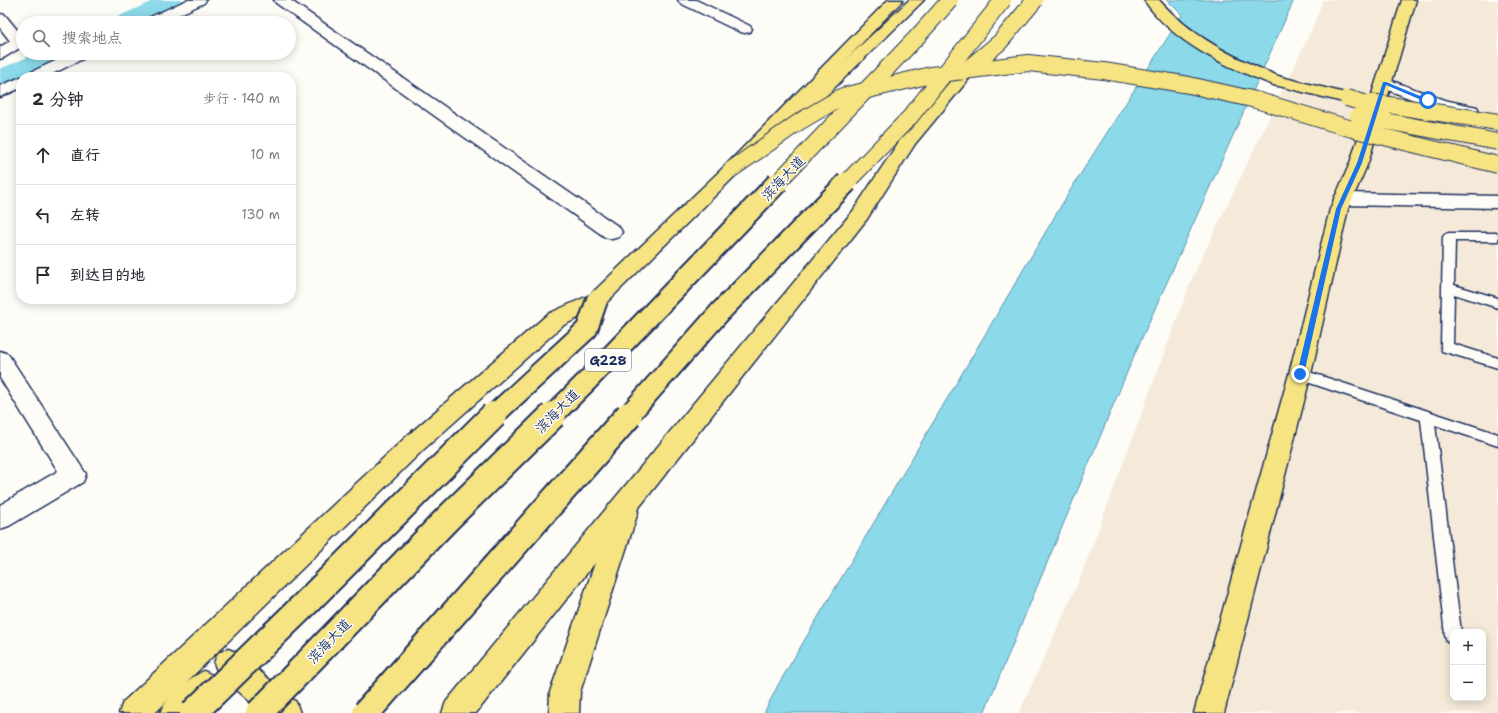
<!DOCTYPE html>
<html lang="zh">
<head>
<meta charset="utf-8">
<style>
	body { margin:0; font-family:"Shantell Sans","LXGW WenKai TC",sans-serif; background:#f2f2f3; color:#2b2b33 }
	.controls { position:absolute; right:12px; bottom:12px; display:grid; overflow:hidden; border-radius:8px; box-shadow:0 2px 10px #0003 }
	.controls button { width:36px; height:36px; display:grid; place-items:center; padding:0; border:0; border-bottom:1px solid #e1e1e2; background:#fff; color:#2b2b33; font:20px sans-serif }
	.stop { position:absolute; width:12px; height:12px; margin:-9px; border:3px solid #1a73e8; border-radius:50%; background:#fff }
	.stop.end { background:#1a73e8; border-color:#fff; box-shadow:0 1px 4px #0008 }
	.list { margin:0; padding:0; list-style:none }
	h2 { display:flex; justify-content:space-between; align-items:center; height:52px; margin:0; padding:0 16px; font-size:17px }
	h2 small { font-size:13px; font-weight:400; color:#7c7c81 }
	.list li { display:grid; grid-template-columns:26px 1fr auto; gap:12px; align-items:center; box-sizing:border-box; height:60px; padding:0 16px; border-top:1px solid #e1e1e2 }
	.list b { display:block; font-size:15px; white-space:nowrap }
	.list em { font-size:13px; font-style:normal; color:#7c7c81 }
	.icon { flex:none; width:22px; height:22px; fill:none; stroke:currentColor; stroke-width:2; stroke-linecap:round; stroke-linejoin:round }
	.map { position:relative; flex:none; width:1498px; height:713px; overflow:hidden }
	.search { position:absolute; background:#fff; box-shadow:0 2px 10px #0003; left:16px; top:16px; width:280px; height:44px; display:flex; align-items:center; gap:10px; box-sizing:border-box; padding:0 14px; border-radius:22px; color:#7c7c81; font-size:15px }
	.panel { position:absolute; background:#fff; box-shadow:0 2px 10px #0003; left:16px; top:72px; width:280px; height:232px; border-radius:16px }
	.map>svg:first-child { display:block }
	.built { fill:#f5ead9; fill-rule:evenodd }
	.water { fill:#8bd9e9; stroke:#5e95b1 }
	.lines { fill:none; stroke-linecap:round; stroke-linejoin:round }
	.canal { fill:#8bd9e9; fill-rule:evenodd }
	.lane-casing { stroke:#1b2f5e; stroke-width:3 }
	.street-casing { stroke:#1b2f5e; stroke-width:3 }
	.secondary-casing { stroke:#1b2f5e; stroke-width:3 }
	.primary-casing { stroke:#1b2f5e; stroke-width:3 }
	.highway-casing { stroke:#1b2f5e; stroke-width:3 }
	.lane { fill:#fdfcf7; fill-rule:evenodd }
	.street { fill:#fdfcf7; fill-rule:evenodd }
	.secondary { fill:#fdfcf7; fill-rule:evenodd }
	.primary { fill:#f6e381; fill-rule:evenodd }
	.highway { fill:#f6e381; fill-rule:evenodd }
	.primary-bridge-casing { stroke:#1b2f5e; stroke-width:18; stroke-linecap:butt }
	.highway-bridge-far2-casing { stroke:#1b2f5e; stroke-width:18; stroke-linecap:butt }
	.highway-bridge-far1-casing { stroke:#1b2f5e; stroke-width:24; stroke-linecap:butt }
	.highway-bridge-casing { stroke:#1b2f5e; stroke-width:30; stroke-linecap:butt }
	.primary-bridge { stroke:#f6e381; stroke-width:16 }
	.highway-bridge-far2 { stroke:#f6e381; stroke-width:16 }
	.highway-bridge-far1 { stroke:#f6e381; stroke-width:20 }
	.highway-bridge { stroke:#f6e381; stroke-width:26 }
	.route { fill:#1a73e8 }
	.labels { text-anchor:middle; stroke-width:3; stroke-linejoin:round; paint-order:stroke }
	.shield { fill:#fdfcf7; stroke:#5f6c8c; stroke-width:1 }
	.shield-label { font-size:13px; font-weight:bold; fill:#1b2f5e }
	.street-label { font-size:14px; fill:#1b2f5e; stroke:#fdfcf7 }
</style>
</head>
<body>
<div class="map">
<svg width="1498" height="713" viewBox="0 0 1498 713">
	<rect width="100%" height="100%" fill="#fdfcf7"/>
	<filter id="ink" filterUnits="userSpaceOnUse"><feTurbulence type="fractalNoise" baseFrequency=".025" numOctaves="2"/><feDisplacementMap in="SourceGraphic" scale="8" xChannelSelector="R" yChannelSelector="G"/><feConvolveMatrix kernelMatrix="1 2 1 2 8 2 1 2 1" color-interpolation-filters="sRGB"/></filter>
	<g filter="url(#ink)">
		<!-- built -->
		<path class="built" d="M1323,0H1498V713H1019L1081,576L1193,276L1312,29ZM1453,632H1483V698H1453Z"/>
		<!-- water -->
		<path class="water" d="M1167,0H1294L1136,351L984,713H764L778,685L1071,189L1182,15Z"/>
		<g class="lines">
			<!-- canal -->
			<g class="canal">
				<path d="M155,0H184L181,5L141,23H112L115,18Z"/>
				<path d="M37,53H68L64,58L8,83L0,85V69Z"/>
			</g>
			<!-- lane casing -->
			<g class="lane-casing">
				<g id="lane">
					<path d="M1449,233H1498V241H1455L1454,285L1498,298V308L1454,294L1453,344L1498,358V368L1442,351L1441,347L1443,237L1445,234Z"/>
					<path d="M1300,369L1498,434V446L1435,425L1461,632H1453V643L1447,641L1445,635L1421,420L1295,378L1293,374L1295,370Z"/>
				</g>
			</g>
			<!-- street casing -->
			<g class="street-casing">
				<g id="street">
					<path d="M187,0H206L204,3L161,23H142L144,20Z"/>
					<path d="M274,0H290L619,227L622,232L619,237L612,239L605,237L276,3Z"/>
					<path d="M678,0H696L750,26L752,29L750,32L745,33L740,32L680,3Z"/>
					<path d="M0,14L5,15L23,37V46L5,57L0,59V47L10,41L0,28Z"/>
					<path d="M72,53H92L89,56L46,77H25L27,74Z"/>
					<path d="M21,77V88L0,97V86Z"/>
					<path d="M0,351L8,354L86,474L83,482L9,526L0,529V505L58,471L0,378Z"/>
				</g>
			</g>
			<!-- secondary casing -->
			<g class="secondary-casing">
				<g id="secondary">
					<path d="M1384,78L1444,100L1477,107L1479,111L1477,115L1471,116L1432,107L1378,86L1376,83L1378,80Z"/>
					<path d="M1343,193L1498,196V208L1343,205L1336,203L1334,199L1336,195Z"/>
				</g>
			</g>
			<!-- primary casing -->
			<g class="primary-casing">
				<g id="primary">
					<path d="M909,0H924L785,136L779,137L773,136L770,132L773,128Z"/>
					<path d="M1402,0H1416L1368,163L1348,209L1311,374L1224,713H1194L1289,374L1330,209L1350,163Z"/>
					<path d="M979,52L984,54L987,57L915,144L867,219L637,510L638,512L580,692L579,713H549L550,692L595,563L476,713H442L446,702L853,211L902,137L974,54Z"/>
					<path d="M1277,76L1353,95L1355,98L1353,101L1347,103L1271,84L1269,81L1271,78Z"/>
					<path d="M228,649L238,653L296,702L300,713H263L218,673L214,663L218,653Z"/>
					<path d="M204,671L214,676L219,686L214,696L197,713H160C167,696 187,679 204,671Z"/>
				</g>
			</g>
			<!-- highway casing -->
			<g class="highway-casing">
				<g id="highway">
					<path d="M888,0H903L738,173L604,305L562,326L423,450L155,713H119L123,702L407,436L548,314L590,295L726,165Z"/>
					<path d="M1144,0H1159C1193,38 1236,59 1283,78L1285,81L1283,84L1277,86L1271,84C1225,66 1173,43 1144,0Z"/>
				</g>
			</g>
			<!-- lane -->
			<use href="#lane" class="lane"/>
			<!-- street -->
			<use href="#street" class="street"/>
			<!-- secondary -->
			<use href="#secondary" class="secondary"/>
			<!-- primary -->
			<use href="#primary" class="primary"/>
			<!-- highway -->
			<use href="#highway" class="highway"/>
			<!-- primary-bridge casing -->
			<g class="primary-bridge-casing">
				<g id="primary-bridge">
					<path d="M1347,98L1384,109"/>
					<path d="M1256,100L1352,129L1498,165"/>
					<path d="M1370,102L1498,122"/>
					<path d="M1358,116L1498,142"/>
				</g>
			</g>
			<!-- highway-bridge-far2 casing -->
			<g class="highway-bridge-far2-casing">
				<g id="highway-bridge-far2">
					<path d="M964,72L1000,42L1035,0"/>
					<path d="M732,169L799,122L843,96L931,75L1028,63L1104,71L1189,85L1256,100"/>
					<path d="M777,183L917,37L950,0"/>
					<path d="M846,183L910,117L1003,0"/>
				</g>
			</g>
			<!-- highway-bridge-far1 casing -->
			<g class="highway-bridge-far1-casing">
				<g id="highway-bridge-far1">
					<path d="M493,416L587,329L597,300"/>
					<path d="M552,416L589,379L778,182"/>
					<path d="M628,416L720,312L847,182"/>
				</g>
			</g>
			<!-- highway-bridge casing -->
			<g class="highway-bridge-casing">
				<g id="highway-bridge">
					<path d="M193,713L304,605L494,415"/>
					<path d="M259,713L448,518L553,415"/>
					<path d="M366,713L629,415"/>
				</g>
			</g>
			<!-- primary-bridge -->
			<use href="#primary-bridge" class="primary-bridge"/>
			<!-- highway-bridge-far2 -->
			<use href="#highway-bridge-far2" class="highway-bridge-far2"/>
			<!-- highway-bridge-far1 -->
			<use href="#highway-bridge-far1" class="highway-bridge-far1"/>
			<!-- highway-bridge -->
			<use href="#highway-bridge" class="highway-bridge"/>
		</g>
	</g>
	<!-- route -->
	<path class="route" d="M1383,82H1386L1430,100L1426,102L1386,85L1362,163L1341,209L1304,374L1300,376L1297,374L1336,209L1357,163Z"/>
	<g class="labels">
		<!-- shield labels -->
		<rect class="shield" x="585" y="349" width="46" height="22" rx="3"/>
		<g class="shield-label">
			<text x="608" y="365">G228</text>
		</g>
		<!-- street labels -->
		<g class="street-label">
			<text transform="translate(783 178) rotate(-46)" y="5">滨海大道</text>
			<text transform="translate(557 411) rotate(-45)" y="5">滨海大道</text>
			<text transform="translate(329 641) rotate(-46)" y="5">滨海大道</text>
		</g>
	</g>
</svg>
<div class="controls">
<button>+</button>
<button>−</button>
</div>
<div class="stop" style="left:1428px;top:100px"></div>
<div class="stop end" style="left:1300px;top:374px"></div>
<div class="search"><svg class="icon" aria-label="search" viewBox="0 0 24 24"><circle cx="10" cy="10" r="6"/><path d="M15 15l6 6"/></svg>搜索地点</div>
<section class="panel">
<h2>2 分钟<small>步行 · 140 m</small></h2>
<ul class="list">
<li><svg class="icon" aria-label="ahead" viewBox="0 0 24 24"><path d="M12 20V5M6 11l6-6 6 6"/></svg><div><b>直行</b></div><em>10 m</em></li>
<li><svg class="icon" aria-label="left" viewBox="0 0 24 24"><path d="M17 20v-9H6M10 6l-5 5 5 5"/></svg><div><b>左转</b></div><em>130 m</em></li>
<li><svg class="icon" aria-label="arrive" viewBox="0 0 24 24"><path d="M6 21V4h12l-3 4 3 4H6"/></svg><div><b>到达目的地</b></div></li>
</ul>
</section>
</div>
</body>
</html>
